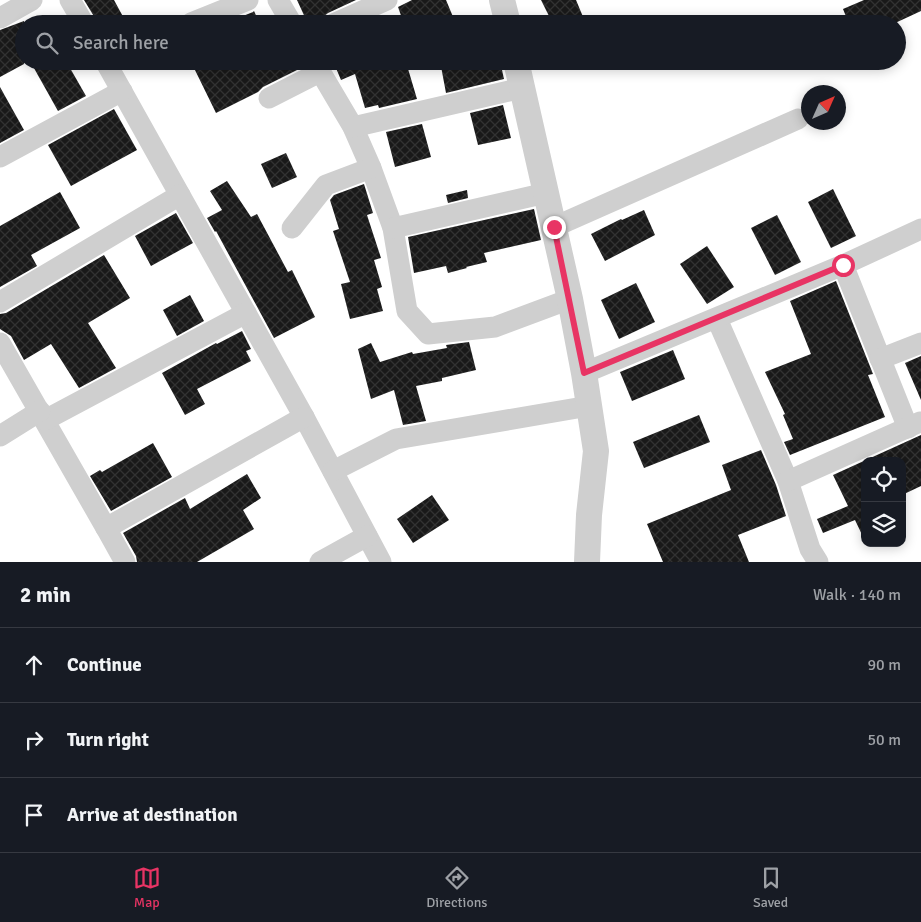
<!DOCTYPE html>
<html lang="en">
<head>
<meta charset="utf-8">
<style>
	body { margin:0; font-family:Signika,sans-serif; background:#20242c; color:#f1f3f6 }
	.controls { position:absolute; right:15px; bottom:15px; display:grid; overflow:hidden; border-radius:10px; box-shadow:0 2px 12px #0003 }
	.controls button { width:45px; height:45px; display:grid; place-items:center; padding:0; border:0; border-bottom:1px solid #363941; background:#171b24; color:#f1f3f6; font:25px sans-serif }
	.compass { position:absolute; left:801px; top:85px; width:45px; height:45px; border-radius:50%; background:#171b24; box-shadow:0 2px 12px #0003; rotate:45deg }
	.stop { position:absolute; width:15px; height:15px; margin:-11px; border:4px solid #e83464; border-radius:50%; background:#fff }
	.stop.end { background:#e83464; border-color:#fff; box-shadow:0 1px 5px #0008 }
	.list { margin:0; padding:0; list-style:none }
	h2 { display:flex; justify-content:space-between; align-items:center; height:65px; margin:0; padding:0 20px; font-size:21px }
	h2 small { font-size:16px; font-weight:400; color:#9ea1a6 }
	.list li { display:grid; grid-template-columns:32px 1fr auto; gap:15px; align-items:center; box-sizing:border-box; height:75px; padding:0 20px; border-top:1px solid #363941 }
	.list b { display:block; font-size:19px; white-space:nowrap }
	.list em { font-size:16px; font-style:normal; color:#9ea1a6 }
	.icon { flex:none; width:28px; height:28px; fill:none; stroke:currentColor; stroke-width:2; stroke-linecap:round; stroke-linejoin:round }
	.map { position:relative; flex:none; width:921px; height:562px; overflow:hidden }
	.search { position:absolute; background:#171b24; box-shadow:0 2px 12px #0003; left:15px; right:15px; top:15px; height:55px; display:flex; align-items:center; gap:12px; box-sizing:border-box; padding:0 18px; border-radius:28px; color:#9ea1a6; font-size:19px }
	.sheet { height:290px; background:#171b24 }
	nav { display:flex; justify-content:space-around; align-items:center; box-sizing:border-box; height:70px; border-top:1px solid #363941; background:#171b24; font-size:14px; color:#9ea1a6 }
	nav a { display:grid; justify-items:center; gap:2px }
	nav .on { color:#e83464 }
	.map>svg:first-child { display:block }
	.building { fill:url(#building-cross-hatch) }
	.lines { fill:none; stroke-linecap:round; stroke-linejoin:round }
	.minor { stroke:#cfcfcf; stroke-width:21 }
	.tertiary { stroke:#cfcfcf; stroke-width:26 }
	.route { stroke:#e83464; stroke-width:6 }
</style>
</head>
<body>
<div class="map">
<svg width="921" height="562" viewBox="0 0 921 562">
	<defs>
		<pattern id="building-cross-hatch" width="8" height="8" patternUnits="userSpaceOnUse" patternTransform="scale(1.25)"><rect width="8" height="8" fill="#191919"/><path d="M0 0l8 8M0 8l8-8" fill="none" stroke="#323232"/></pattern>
	</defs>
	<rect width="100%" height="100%" fill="#fff"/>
	<!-- building -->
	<g class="building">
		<path d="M84,0H114L127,24H96L95,18Z"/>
		<path d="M297,0H356L328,13L323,17L321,24H308Z"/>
		<path d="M412,0H446L456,24H404L398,7Z"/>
		<path d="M541,0H576L586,24H553Z"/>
		<path d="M864,0H921V11L893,24H849L843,9Z"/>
		<path d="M254,11L260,24H223L253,12Z"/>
		<path d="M24,21V64L0,77V30Z"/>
		<path d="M30,61H66L86,96L58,111Z"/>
		<path d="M203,61H302L303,67L263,87L258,92L216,113L193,66Z"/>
		<path d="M333,61H385L384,62L386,67L406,62L417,99L379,108L378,105L365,108L355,74L341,80Z"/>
		<path d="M440,61H500L504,79L446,93Z"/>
		<path d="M0,87L24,130L0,143Z"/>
		<path d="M503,105L511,138L478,145L470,113Z"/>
		<path d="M114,109L137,150L71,186L48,145Z"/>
		<path d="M422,124L431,157L395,167L386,132Z"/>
		<path d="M286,153L297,177L272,188L261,164Z"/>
		<path d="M227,181L251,217L257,214L288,272L292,270L315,317L274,338L216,231L215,232L207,218L222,210L210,191Z"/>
		<path d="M364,184L373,213L367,215L381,258L374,260L382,287L377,289L383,311L350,319L341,284L350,282L333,231L339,229L330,200L334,195Z"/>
		<path d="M833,189L856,236L831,248L808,202Z"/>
		<path d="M467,190L468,198L448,203L446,195Z"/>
		<path d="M60,192L80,228L31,255L37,266L0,287V226Z"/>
		<path d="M534,209L541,240L484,253L487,262L466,267L467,268L448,273L446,266L414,273L408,237Z"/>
		<path d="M644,210L655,235L605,261L591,234L621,219L622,220Z"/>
		<path d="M176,213L193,243L151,266L135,236Z"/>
		<path d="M777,215L801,262L775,275L751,228Z"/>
		<path d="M707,246L734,287L707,304L680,264Z"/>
		<path d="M104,255L130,298L88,323L116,368L79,388L51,344L24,360L11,336L0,329V314L6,313Z"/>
		<path d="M836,281L873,374L868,375L885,417L790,455L784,442L793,439L783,415L785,414L765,372L811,354L790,301Z"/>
		<path d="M636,283L655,322L619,339L601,300Z"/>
		<path d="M190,295L204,321L177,336L163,310Z"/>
		<path d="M242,331L251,349L246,351L251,361L197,389L205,404L185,415L162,373L216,343L217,344Z"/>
		<path d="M469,342L476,370L442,378V381L416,386L426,421L403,425L394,390L371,399L358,349L371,343L380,362L412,352L413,354L447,348L446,345Z"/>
		<path d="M673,350L685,379L632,401L620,372Z"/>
		<path d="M921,356V400L905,363Z"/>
		<path d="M699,415L710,442L644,468L633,442Z"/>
		<path d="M921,435V486L902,495V461H865V541L855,520L823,533L817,519L848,506L833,475Z"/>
		<path d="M153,443L172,477L111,511L90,476L100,470L102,472Z"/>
		<path d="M761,450L776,485L786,516L738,535L749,562H663L647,524L731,490L722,465Z"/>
		<path d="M247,474L261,498L243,510L254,529L197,562H137L136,556L123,533L185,498L190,509Z"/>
		<path d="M432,495L449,520L413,543L397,519Z"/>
	</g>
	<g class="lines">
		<!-- minor -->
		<g class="minor">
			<path d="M70,0L84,24"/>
			<path d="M278,0L292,24"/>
			<path d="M0,18L32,0"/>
			<path d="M191,23L248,0"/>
			<path d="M333,24L387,0"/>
			<path d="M105,61L304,417L381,562"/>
			<path d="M314,61L353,127L371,168L393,228L407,311L428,334L495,327L570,299"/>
			<path d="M269,98L320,72"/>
			<path d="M353,127L522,88"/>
			<path d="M0,157L122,91"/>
			<path d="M554,227L798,119"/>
			<path d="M292,228L326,185L371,168"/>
			<path d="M393,228L546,193"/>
			<path d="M843,265L908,428"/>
			<path d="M0,302L180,195"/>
			<path d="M717,319L788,481L810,549L818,562"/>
			<path d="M0,343L106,528L304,417"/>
			<path d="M880,359L921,343"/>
			<path d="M584,373L843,265L921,229"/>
			<path d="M45,420L246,313"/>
			<path d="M0,436L40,411"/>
			<path d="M333,471L396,439L589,406"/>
			<path d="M788,481L920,422"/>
			<path d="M106,528L125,562"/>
			<path d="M320,562L367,536"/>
		</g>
		<!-- tertiary -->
		<g class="tertiary">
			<path d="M502,0L508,24"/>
			<path d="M516,61L570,299L584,373L596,451L589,515L587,562"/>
		</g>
	</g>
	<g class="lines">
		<!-- route -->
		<path class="route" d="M554,227L584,373L843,265"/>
	</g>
</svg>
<div class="controls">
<button><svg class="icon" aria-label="locate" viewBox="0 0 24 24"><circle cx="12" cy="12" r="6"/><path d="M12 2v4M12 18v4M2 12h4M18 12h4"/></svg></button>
<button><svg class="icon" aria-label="layers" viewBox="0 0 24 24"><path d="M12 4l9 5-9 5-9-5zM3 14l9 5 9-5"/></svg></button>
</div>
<svg class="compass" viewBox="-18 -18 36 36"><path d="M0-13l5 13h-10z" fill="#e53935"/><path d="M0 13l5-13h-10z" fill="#9ea1a6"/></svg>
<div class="stop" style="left:843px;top:265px"></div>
<div class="stop end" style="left:554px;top:227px"></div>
<div class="search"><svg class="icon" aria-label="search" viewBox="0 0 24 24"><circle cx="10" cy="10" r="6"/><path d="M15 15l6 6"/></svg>Search here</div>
</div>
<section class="sheet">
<h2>2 min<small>Walk · 140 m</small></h2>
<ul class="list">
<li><svg class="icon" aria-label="ahead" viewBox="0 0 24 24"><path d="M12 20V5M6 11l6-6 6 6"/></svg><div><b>Continue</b></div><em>90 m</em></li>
<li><svg class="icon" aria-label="right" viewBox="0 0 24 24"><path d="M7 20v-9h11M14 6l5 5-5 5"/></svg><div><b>Turn right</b></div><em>50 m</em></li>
<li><svg class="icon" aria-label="arrive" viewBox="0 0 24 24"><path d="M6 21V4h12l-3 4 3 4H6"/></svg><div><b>Arrive at destination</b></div></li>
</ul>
</section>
<nav>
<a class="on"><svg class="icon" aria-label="map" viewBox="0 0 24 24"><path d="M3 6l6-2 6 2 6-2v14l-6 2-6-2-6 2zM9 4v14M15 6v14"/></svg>Map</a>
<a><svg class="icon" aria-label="directions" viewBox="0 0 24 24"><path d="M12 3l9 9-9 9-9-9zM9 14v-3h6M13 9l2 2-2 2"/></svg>Directions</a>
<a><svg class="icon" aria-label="saved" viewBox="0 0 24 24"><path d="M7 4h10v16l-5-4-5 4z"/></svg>Saved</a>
</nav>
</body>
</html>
